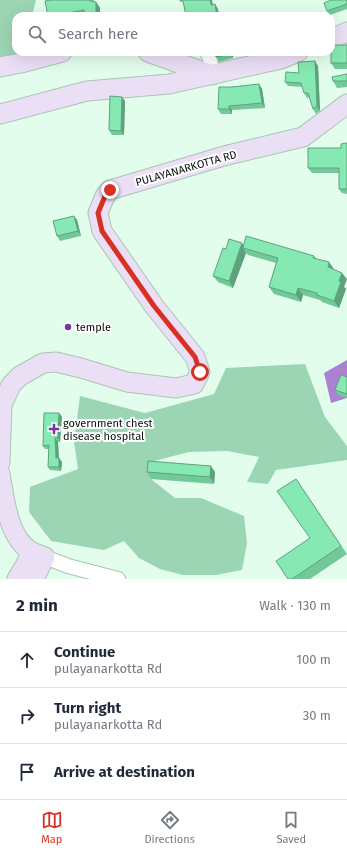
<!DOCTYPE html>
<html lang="en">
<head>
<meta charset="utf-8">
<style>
	body { margin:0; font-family:"Fira Sans",sans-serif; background:#f2f2f3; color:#1f2937 }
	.stop { position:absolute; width:12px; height:12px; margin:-9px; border:3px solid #d93025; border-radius:50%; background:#fff }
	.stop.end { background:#d93025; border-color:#fff; box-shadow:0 1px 4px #0008 }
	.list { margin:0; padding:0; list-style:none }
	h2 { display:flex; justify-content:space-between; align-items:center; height:52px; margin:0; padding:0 16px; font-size:17px }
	h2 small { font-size:13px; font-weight:400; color:#747a83 }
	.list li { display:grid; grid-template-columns:26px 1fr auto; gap:12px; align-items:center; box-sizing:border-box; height:56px; padding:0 16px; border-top:1px solid #e0e1e3 }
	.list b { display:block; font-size:15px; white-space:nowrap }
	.list p { margin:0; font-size:13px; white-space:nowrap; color:#747a83 }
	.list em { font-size:13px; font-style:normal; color:#747a83 }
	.icon { flex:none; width:22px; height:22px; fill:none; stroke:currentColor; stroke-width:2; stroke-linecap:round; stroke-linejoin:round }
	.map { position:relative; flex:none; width:347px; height:579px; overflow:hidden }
	.search { position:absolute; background:#fff; box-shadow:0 4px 16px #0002; left:12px; right:12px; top:12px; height:44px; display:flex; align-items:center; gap:10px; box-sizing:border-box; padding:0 14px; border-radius:12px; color:#747a83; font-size:15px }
	.sheet { height:220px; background:#fff }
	nav { display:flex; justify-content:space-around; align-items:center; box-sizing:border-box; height:56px; border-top:1px solid #e0e1e3; background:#fff; font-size:11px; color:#747a83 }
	nav a { display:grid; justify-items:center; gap:2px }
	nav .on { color:#d93025 }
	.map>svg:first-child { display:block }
	.green { fill:#9cd5b4 }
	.water { fill:#ab82d2 }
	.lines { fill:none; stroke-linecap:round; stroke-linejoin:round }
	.street-casing { stroke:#abc4b5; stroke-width:16 }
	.secondary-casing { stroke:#abc4b5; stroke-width:21 }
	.street { stroke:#fff; stroke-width:14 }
	.secondary { stroke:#ebdff6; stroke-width:19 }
	.wall { fill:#73c899 }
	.shaded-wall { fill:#5ea27d }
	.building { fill:#86e8b2; stroke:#5ea27d }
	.route { stroke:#d93025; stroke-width:5 }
	.poi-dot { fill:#7734a9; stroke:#fff; stroke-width:1.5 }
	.labels { text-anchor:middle; stroke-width:4; stroke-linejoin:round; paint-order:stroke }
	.street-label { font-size:11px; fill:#060e09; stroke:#fff }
	.poi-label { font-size:11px; fill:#060e09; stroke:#fff; text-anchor:start }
</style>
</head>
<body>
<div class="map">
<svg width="347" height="579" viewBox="0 0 347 579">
	<rect width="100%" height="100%" fill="#e3fded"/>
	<!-- green -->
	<g class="green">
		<path d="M0,0H36L32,16H16V52H24L22,59L0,61Z"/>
		<path d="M305,364L325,417L347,446V460L276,470L268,484L247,482L259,457L227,451L189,452L154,461L151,479L175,498H201L244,516L247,543L242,570L216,575H183L160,569L139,558L124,541L104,550L51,541L29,512L30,487L78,469L74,442L80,396L145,413L214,394L226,368Z"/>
	</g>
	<!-- water -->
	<path class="water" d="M347,360V398L331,403L324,373Z"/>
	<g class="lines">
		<!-- street casing -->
		<g class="street-casing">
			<g id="street">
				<path d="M207,52L210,58L212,75"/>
				<path d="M45,557L68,566L118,579"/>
			</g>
		</g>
		<!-- secondary casing -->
		<g class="secondary-casing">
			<g id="secondary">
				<path d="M331,39L347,32"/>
				<path d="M148,52L212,75"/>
				<path d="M0,67L21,63L62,52"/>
				<path d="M0,114L87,91L169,84L281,59L298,52"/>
				<path d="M0,463L2,405L11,385L20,376L43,363L56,362L81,368L127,382L176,388L194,384L200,372L195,357L154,306L102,231L98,213L105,196L110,190L224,156L303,137L347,104"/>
				<path d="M0,474C5,499 7,535 30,551C35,554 41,555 45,557L34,579"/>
				<path d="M17,579L26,564L31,551"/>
			</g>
		</g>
		<!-- street -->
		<use href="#street" class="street"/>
		<!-- secondary -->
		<use href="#secondary" class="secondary"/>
	</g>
	<!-- wall -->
	<g class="wall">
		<path d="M51,0H94V2H96L100,8V16H48Z"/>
		<path d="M347,0V9L330,15L327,11Z"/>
		<path d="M347,45V69H335L331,63Z"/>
		<path d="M215,52H233V58L219,62L216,57Z"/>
		<path d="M318,66L320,111L316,114L313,109L310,97L307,98L304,93L303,87L288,86L285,82L299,73Z"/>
		<path d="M347,74V87L337,88L333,81Z"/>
		<path d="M259,84L262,89L265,108L232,110V114H221L218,109L232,87Z"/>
		<path d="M122,97L125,101L124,135H112L109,130Z"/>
		<path d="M347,143V194L342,193L339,189V173H312L308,168Z"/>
		<path d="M74,216L77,220L81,236L60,241L57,236Z"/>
		<path d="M242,243L243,245L314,256L317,259L346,289L339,308L322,302L320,300L303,295L301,302L274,294L269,287L276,263L248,255L246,253L233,288L218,282L213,276L226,249Z"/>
		<path d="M347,377V398L338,395L335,390Z"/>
		<path d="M59,413L62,417L60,442H58L59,458L62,462L61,471L50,470L48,467L49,449H45L43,446Z"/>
		<path d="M147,472H215L214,484L151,479Z"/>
		<path d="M296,479L347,554L310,579H288L310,538Z"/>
	</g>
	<!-- shaded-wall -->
	<g class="shaded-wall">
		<path d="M210,0H212L214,10L211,5Z"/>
		<path d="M96,2L100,8V16H96Z"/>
		<path d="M215,4L218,9L219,16H217Z"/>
		<path d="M230,52H233V58L230,54Z"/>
		<path d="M315,61L318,66L320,111L317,106Z"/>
		<path d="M259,84L262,89L265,108L262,103Z"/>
		<path d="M122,97L125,101L124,135L121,131Z"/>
		<path d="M229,106L232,110V114L229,109Z"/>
		<path d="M74,216L77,220L81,236L78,231Z"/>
		<path d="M242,243L246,249L243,248L246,253L233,288L229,281Z"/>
		<path d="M329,262L334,269L328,267Z"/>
		<path d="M342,273L347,279L344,287L346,289L339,308L334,301L339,281Z"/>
		<path d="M298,288L303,295L301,302L296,295Z"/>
		<path d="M59,413L62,417L60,442L58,438Z"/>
		<path d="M55,438L58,442L59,462L56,458Z"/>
		<path d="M59,458L62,462L61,471L59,467Z"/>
		<path d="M211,466L215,472L214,484L210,477Z"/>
	</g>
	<!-- building -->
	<g class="building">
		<path d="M51,0H90V1L96,2V16H84V10L54,16H48L45,1Z"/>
		<path d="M180,0H210L211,5L215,4L217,16H186L183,1H180Z"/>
		<path d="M331,0H347V4L327,11L324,3Z"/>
		<rect x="331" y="45" width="16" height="18"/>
		<path d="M215,52H230V54L216,57Z"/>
		<path d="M315,61L317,106L313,109L308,93H304L301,83L285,82L286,72L299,73L298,62Z"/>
		<path d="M347,74V81H333L332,77Z"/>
		<path d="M259,84L262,103L229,106V109H218L219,87H232Z"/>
		<path d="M110,96L122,97L121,131L109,130Z"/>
		<path d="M347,143V189H339V168H308V148H341V144Z"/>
		<path d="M74,216L78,231L57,236L53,221Z"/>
		<path d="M246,236L314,256L313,258L329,262L328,267L342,273L339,281L341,282L334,301L317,295V293L298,288L296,295L269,287L278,258L243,248Z"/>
		<path d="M229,239L242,243L229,281L213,276L223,248L226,249Z"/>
		<path d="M341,375L347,377V394L335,390Z"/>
		<path d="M44,413H59L58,438H55L56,458H59V467H48L49,445L43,446Z"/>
		<path d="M148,461L211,466L210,477L147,472Z"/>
		<path d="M296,479L341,546L292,579H288L276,561L310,538L277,491Z"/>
	</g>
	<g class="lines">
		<!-- route -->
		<path class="route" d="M110,190L105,196L98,213L102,231L154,306L195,357L200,372"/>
	</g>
	<!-- markers -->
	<g class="poi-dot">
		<circle cx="68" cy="327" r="4"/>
		<path d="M52 423h4v4h4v4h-4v4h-4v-4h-4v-4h4z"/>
	</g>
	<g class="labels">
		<!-- street labels -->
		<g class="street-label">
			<text transform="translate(186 168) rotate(-16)" y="4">PULAYANARKOTTA RD</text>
		</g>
		<!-- poi labels -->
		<g class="poi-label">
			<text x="76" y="331">temple</text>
			<text x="63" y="427">government chest<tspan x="63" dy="13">disease hospital</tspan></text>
		</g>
	</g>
</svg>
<div class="stop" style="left:200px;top:372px"></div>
<div class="stop end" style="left:110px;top:190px"></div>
<div class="search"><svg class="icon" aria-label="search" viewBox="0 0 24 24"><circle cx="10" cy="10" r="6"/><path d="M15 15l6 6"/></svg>Search here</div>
</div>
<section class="sheet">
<h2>2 min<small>Walk · 130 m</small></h2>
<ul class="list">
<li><svg class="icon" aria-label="ahead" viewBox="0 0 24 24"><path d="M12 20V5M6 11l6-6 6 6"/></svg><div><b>Continue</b><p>pulayanarkotta Rd</p></div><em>100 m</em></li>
<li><svg class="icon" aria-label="right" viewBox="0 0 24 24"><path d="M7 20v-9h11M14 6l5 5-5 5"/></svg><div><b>Turn right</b><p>pulayanarkotta Rd</p></div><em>30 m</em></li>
<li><svg class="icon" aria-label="arrive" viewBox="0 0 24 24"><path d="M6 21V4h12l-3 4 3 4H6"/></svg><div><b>Arrive at destination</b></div></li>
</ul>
</section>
<nav>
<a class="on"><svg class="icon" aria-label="map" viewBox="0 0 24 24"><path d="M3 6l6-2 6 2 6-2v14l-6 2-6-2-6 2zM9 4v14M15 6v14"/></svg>Map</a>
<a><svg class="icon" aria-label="directions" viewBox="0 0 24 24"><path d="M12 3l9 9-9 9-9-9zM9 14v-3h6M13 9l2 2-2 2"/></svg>Directions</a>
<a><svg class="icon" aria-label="saved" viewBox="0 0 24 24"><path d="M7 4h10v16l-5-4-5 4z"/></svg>Saved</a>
</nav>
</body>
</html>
